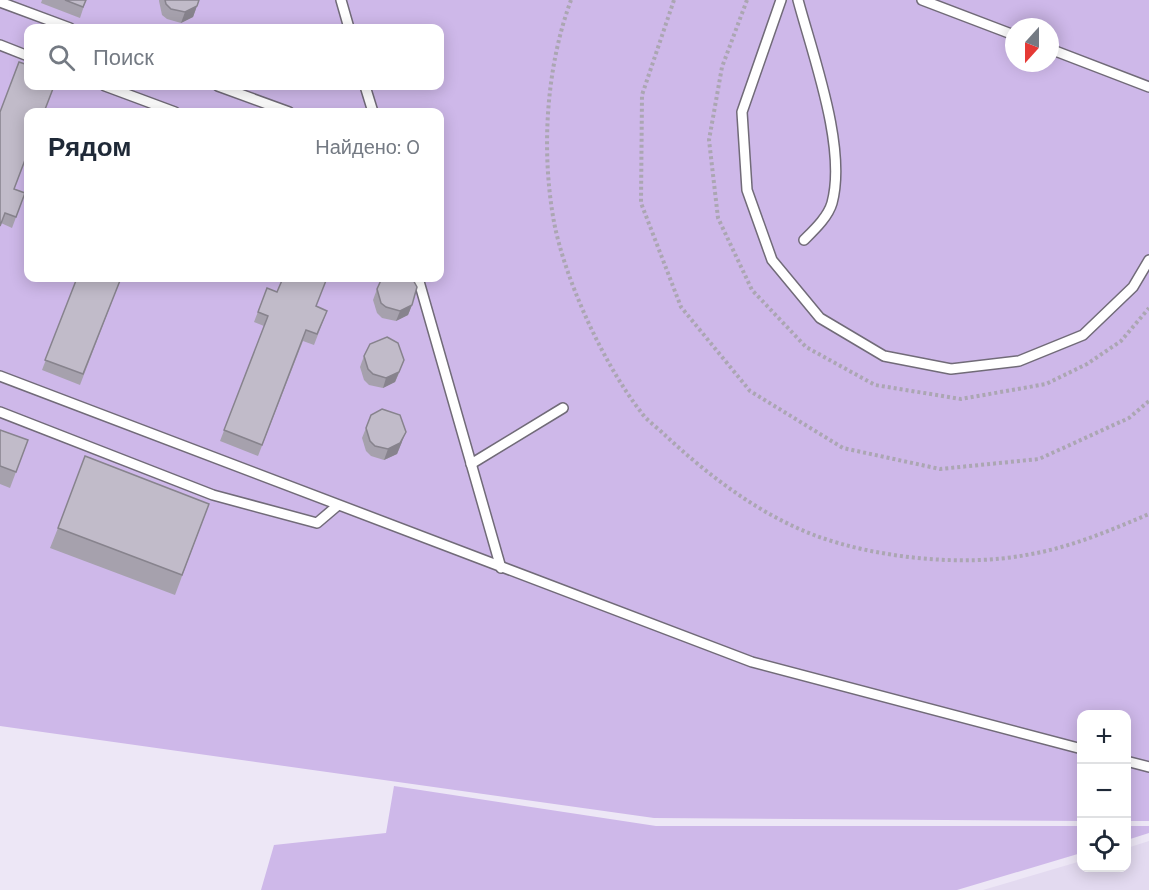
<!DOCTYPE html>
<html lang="ru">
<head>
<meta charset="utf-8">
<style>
	body { margin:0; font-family:"DM Sans",sans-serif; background:#f6f6f7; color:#1f2937 }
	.controls { position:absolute; right:18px; bottom:18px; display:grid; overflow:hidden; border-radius:12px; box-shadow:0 3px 15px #0003 }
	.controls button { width:54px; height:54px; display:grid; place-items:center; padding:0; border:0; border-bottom:2px solid #e0e1e3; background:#fff; color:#1f2937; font:30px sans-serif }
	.compass { position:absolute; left:1005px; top:18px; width:54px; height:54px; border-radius:50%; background:#fff; box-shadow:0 3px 15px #0003; rotate:201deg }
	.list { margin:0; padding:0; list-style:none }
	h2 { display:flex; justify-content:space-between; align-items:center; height:78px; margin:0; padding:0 24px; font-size:26px }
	h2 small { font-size:20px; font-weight:400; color:#747a83 }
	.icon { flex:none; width:33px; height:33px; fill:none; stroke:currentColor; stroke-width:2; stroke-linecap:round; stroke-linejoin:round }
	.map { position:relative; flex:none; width:1149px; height:890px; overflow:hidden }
	.search { position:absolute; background:#fff; box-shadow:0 3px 15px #0003; left:24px; top:24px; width:420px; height:66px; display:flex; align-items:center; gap:15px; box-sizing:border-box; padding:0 21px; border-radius:12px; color:#747a83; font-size:22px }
	.panel { position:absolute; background:#fff; box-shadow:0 3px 15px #0003; left:24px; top:108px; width:420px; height:174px; border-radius:12px }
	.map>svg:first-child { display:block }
	.built { fill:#e3daf0 }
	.green { fill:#ceb8e9; fill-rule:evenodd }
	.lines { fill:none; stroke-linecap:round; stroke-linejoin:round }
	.lane-casing { stroke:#716b78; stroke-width:12 }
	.path { stroke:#aba6b2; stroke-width:4; stroke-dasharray:3 3; stroke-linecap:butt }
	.lane { stroke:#fff; stroke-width:9 }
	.wall { fill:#a6a1ad }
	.shaded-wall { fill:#87838d }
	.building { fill:#c1bbc9; stroke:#87838d; stroke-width:1.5 }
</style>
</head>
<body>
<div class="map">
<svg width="1149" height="890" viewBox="0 0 1149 890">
	<rect width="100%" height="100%" fill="#ede7f6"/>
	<!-- built -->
	<path class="built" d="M1149,841V890H983L1081,861L1082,868H1126L1127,848Z"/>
	<!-- green -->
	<g class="green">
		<path d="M0,0H1149V821H1127L1126,714H1082L1081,821L654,818L0,726ZM1014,27H1050V63H1014ZM28,28H440V86H28ZM28,112H440V278H28Z"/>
		<path d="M394,786L656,826H1081V853L957,890H261L274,845L386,833Z"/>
		<path d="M1127,826H1149V833L1127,840Z"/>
	</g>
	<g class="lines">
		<!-- lane casing -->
		<g class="lane-casing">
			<g id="lane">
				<path d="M341,0L349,28"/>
				<path d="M781,0L742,112L747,190L772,260L820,318L884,356L951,369L1019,361L1083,335L1133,287L1149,260"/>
				<path d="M798,0C813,56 847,148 832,203C828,217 814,230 804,240"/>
				<path d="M922,0L1014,35"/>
				<path d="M0,2L70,28"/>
				<path d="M0,45L28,56"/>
				<path d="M1050,49L1149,87"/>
				<path d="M105,86L175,112"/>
				<path d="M218,86L289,112"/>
				<path d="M365,86L373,112"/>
				<path d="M418,278L501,568"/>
				<path d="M0,376L752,662L1082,749"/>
				<path d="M0,412L213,495L317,523L337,506"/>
				<path d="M471,464L563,408"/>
				<path d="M1126,761L1149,767"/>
			</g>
		</g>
		<!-- path -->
		<g class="path">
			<path d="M571,0C546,68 541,151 554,222C565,280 604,365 641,412C647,421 658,428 666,436C709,476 759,514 814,535C875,558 963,567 1026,555C1069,548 1109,531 1149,514"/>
			<path d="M674,0L642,95L641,203L681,307L750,391L843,448L940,469L1039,459L1129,418L1149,401"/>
			<path d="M747,0L722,67L709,140L718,218L752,290L806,347L875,385L961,399L1046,384L1087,364L1121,341L1149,308"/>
		</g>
		<!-- lane -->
		<use href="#lane" class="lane"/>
	</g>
	<!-- wall -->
	<g class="wall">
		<path d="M42,0H86L80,18L41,3Z"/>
		<path d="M159,0H199L193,17L181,23L167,19L162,15L159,1Z"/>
		<path d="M14,189L25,193L12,228L1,223Z"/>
		<path d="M77,278H121L80,385L42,370Z"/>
		<path d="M267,288L327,311L314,345L303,341L258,456L220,441L264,326L254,322Z"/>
		<path d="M377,289L412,305L408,315L396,321L382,318L377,313L373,300Z"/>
		<path d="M364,356L400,371L395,382L383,388L369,385L364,380L360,367Z"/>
		<path d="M366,428L402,442L397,454L384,460L371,456L366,451L362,438Z"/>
		<path d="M0,430L28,440L10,488L0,484Z"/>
		<path d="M209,504L175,595L50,548L58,528Z"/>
	</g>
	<!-- shaded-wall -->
	<g class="shaded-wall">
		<path d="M197,6L193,17L181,23L185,12Z"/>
		<path d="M412,305L408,315L396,321L400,311Z"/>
		<path d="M404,360L395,382L383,388L386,378Z"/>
		<path d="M406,432L397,454L384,460L388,449Z"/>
	</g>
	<!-- building -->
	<g class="building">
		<path d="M65,0H86L83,7Z"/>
		<path d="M165,0H199L197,6L185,12L171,9L166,4Z"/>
		<path d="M19,62L28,65V86H54L44,112H28V152L14,189L25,193L16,217L5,213L0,226V112Z"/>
		<path d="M142,109L151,112H141Z"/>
		<path d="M77,278H121L83,374L45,360Z"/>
		<path d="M283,278H327L316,306L327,311L317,334L306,330L262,445L224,430L268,316L258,312L267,288L277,292Z"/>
		<path d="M382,278H412L417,287L412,305L400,311L386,307L381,303L377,289Z"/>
		<path d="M387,337L398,343L404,360L399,372L386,378L373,374L368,369L364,356L370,344Z"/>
		<path d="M382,409L400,415L406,432L400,443L388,449L375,446L370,441L366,428L371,415Z"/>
		<path d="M0,430L28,440L16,472L0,466Z"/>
		<path d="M85,456L209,504L182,575L58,528Z"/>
	</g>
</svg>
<div class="controls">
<button>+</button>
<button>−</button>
<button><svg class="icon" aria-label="locate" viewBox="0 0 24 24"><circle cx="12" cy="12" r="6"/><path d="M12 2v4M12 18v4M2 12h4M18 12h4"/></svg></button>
</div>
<svg class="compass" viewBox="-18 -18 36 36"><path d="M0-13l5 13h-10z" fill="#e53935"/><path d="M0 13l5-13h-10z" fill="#747a83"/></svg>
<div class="search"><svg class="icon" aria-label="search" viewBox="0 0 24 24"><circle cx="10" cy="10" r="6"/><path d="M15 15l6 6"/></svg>Поиск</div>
<section class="panel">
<h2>Рядом<small>Найдено: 0</small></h2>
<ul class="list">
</ul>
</section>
</div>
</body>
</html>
